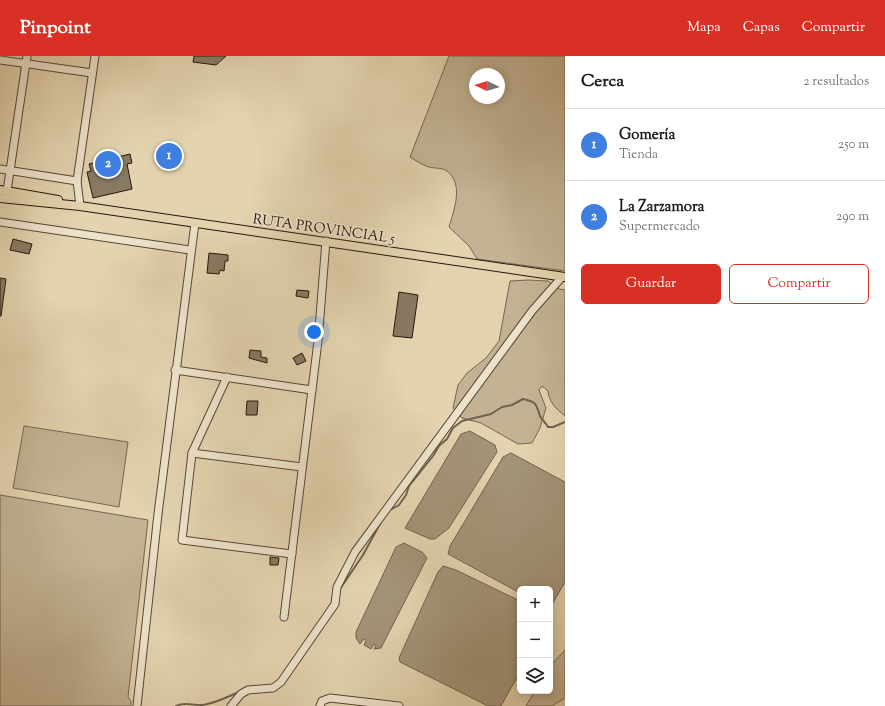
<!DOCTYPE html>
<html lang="es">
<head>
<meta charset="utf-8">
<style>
	body { margin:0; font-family:"Sorts Mill Goudy",serif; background:#f6f6f6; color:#202124 }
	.controls { position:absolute; right:12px; bottom:12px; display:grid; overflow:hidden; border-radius:6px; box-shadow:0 2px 10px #0003 }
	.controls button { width:36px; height:36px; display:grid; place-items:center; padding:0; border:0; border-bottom:1px solid #e0e0e0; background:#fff; color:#202124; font:20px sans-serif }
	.compass { position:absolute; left:469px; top:12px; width:36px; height:36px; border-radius:50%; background:#fff; box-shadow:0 2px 10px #0003; rotate:274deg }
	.you { position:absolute; left:314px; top:276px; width:14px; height:14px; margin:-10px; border:3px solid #fff; border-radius:50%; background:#1a73e8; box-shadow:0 0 0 6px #1a73e833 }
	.badge { display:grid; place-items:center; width:26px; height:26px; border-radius:50%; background:#d93025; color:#fff; font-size:13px; font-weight:700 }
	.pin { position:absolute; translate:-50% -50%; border:2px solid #fff; box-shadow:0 1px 4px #0006 }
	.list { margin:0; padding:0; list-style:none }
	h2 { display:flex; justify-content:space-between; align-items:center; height:52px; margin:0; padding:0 16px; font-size:17px }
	h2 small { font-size:13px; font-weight:400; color:#757577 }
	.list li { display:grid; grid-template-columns:26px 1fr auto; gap:12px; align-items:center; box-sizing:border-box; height:72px; padding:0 16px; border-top:1px solid #e0e0e0 }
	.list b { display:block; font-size:15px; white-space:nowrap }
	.list p { margin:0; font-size:13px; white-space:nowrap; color:#757577 }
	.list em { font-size:13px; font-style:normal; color:#757577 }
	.actions { display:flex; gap:8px; padding:12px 16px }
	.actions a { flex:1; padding:9px 0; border:1px solid #d93025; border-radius:6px; text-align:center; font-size:14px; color:#d93025 }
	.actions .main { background:#d93025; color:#fff }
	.icon { flex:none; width:22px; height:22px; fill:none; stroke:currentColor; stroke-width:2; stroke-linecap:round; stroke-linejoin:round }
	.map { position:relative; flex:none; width:565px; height:650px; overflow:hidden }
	header { display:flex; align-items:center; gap:24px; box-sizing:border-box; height:56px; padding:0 20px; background:#d93025; color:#fff }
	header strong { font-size:19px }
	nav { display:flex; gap:22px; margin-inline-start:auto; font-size:14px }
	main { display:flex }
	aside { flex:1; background:#fff }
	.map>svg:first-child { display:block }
	.green { fill:#c3b394; stroke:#746651; fill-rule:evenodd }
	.water { fill:#a39378; stroke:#71624e }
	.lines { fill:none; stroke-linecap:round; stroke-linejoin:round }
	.stream { stroke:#71624e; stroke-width:2 }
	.building { fill:#887962; stroke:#26180e }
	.minor-casing { stroke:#554736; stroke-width:9 }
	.major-casing { stroke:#26180e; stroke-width:10 }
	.minor { stroke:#ede2cb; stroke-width:7 }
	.major { stroke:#e3d3af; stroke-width:8 }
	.labels { text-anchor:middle; stroke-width:3; stroke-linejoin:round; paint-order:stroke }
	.street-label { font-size:14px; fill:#26180e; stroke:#ede2cb }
</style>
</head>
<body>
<header>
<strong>Pinpoint</strong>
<nav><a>Mapa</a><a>Capas</a><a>Compartir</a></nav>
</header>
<main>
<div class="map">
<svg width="565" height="650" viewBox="0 0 565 650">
	<rect width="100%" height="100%" fill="#e3d3af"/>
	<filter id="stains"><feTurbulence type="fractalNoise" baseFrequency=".005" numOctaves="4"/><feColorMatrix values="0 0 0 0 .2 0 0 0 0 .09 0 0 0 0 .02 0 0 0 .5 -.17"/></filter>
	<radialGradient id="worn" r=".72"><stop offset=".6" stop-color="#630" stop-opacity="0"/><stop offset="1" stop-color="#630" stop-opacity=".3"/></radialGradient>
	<!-- green -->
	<g class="green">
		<path d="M449,0H565V215L477,203L469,190L449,171C454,154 464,128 447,115C441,111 433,113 426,110C421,108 415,104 410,101ZM475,18H499V42H475Z"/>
		<path d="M528,224L548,225L559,233L565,234V360C556,353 549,346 548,335L542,330L539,334L546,352L540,372L532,387L518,388L481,367L462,362L453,352L458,329L467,317L486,302L499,285L510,225Z"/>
		<path d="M24,370L128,386L119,451L13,432Z"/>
		<path d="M0,439L148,464L128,641L131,645V650H0Z"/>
		<path d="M565,594V642L552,650H526L535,635H550V610Z"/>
	</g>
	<!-- water -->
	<g class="water">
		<path d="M470,375L495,389L497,396L449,472L435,483H430L405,472L461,378Z"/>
		<path d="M511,397L565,426V526L551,550L550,533H520V537L448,498L450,490L503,401Z"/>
		<path d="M404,487L422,496L427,502L381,592L374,593L376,589L374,588L371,593L364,589L366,584L364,583L360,588L356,582V576L396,491Z"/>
		<path d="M443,510L456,514L520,545V616L501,650H488L400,606L399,602L438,516Z"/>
	</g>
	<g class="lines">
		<!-- stream -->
		<g class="stream">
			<path d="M390,454L399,449L406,439L409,430L433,400L439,390L447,383L453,372L462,365L491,358L502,351L512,349L523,343C537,346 536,348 540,360C542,364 546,367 548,371H553L565,366"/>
			<path d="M340,533L363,499L381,466"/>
			<path d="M246,631L258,630"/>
			<path d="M176,650C186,645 193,650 203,649C216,647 227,641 239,636"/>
		</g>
	</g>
	<!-- building -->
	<g class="building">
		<path d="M194,0H226L216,9L193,6Z"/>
		<path d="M130,98L132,107L127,108L132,133L93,142L87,116L91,115L89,108Z"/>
		<path d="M13,183L32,188L29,198L10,194Z"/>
		<path d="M209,197L228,199V205H225L224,215L220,214L219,218L207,217Z"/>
		<path d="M0,222L6,223L1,260H0Z"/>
		<path d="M297,234L309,235L308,242L296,240Z"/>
		<path d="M399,236L418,239L412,282L393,280Z"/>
		<path d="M250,294L261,295V301L267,302V307L249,302Z"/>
		<path d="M302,297L306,305L297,309L293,302Z"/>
		<path d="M247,345H258L257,359H246Z"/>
		<path d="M270,501L279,502L278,509H270Z"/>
	</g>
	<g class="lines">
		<!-- minor casing -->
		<g class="minor-casing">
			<g id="minor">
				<path d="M0,4L92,17"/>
				<path d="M0,113L77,125"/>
				<path d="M7,135L27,0"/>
				<path d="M80,150L77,125L95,0"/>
				<path d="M0,166L190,194"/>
				<path d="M175,314L312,334"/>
				<path d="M227,321L192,397L182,484L292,498"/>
				<path d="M192,397L302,411"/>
				<path d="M284,561L318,285L326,185"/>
				<path d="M137,650L158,458L195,167"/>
				<path d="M231,650L241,638L248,634L273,632L281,626L335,548L337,531L355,496L532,255L562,221"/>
				<path d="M320,650L322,645L330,642L399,650"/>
			</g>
		</g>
		<!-- major casing -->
		<g class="major-casing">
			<g id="major">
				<path d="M0,134L58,144"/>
				<path d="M0,142L80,150L565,221"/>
			</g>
		</g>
		<!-- minor -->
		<use href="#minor" class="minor"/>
		<!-- major -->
		<use href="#major" class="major"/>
	</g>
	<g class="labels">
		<!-- street labels -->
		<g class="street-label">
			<text transform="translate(324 172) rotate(8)" y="5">RUTA PROVINCIAL 5</text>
		</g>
	</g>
	<rect width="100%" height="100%" filter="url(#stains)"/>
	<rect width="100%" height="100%" fill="url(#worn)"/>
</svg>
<div class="controls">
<button>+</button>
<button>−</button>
<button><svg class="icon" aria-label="layers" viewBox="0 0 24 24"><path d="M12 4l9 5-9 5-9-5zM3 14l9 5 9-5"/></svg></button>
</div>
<svg class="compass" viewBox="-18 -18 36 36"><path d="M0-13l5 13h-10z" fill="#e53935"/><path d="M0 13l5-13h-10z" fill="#757577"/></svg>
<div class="you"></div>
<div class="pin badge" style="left:169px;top:100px;background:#3f7fe0">1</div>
<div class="pin badge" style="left:108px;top:108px;background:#3f7fe0">2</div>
</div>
<aside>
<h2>Cerca<small>2 resultados</small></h2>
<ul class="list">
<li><span class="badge" style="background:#3f7fe0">1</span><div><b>Gomería</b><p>Tienda</p></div><em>250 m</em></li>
<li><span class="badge" style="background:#3f7fe0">2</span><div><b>La Zarzamora</b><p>Supermercado</p></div><em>290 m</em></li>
</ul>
<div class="actions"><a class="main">Guardar</a><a>Compartir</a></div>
</aside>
</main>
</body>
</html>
